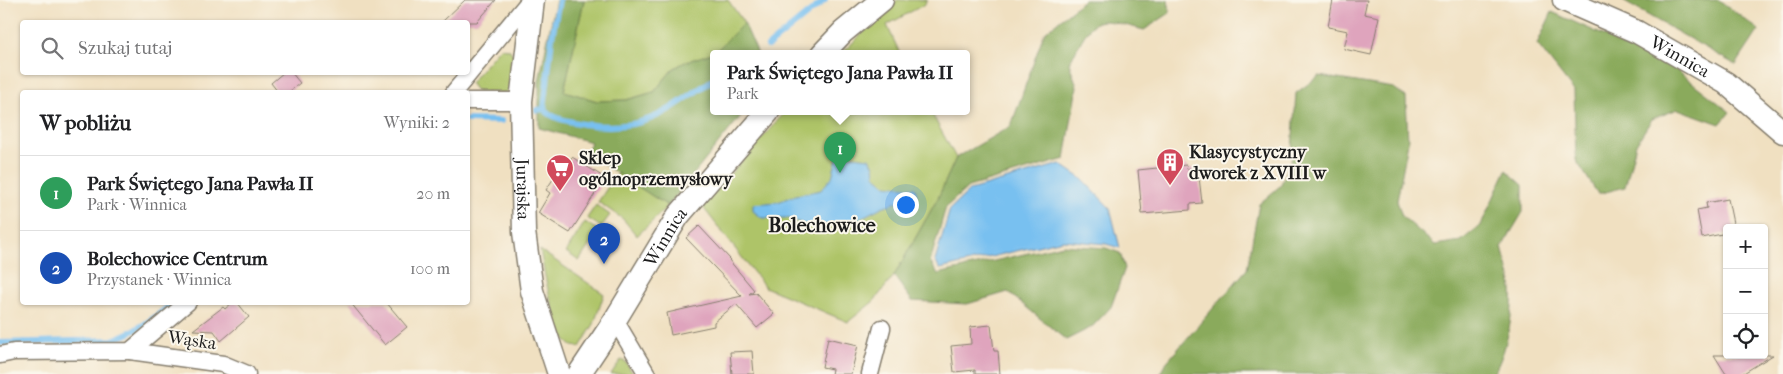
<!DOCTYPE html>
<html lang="pl">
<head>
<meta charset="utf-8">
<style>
	body { margin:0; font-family:"IM FELL French Canon",serif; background:#f2f2f2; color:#202124 }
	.controls { position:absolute; right:15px; bottom:15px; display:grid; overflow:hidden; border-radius:5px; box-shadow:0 1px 4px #0004 }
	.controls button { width:45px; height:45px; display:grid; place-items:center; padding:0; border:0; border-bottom:1px solid #e0e0e0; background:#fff; color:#202124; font:25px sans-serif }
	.you { position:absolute; left:905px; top:204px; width:18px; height:18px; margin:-12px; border:4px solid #fff; border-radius:50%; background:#1a73e8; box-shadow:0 0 0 8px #1a73e833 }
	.badge { display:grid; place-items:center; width:32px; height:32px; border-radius:50%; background:#7c3aed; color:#fff; font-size:16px; font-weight:700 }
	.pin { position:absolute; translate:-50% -41px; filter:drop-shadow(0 1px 2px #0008) }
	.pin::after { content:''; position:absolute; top:26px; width:18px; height:15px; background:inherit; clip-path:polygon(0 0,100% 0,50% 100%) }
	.popup { position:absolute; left:710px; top:50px; width:260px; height:65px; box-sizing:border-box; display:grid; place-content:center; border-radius:5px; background:#fff; filter:drop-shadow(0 1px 4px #0005); font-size:16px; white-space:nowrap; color:#757577 }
	.popup b { font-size:19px; color:#202124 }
	.popup::after { content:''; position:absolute; left:50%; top:100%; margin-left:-10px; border:10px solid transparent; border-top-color:#fff }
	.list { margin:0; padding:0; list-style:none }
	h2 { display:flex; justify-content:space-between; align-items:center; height:65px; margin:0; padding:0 20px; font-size:21px }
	h2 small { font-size:16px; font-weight:400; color:#757577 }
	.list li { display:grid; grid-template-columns:32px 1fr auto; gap:15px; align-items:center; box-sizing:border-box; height:75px; padding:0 20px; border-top:1px solid #e0e0e0 }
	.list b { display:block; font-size:19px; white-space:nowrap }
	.list p { margin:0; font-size:16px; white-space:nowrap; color:#757577 }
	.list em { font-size:16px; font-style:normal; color:#757577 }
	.icon { flex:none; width:28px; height:28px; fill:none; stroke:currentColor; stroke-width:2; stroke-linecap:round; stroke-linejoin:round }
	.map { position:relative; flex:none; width:1783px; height:374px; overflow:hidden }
	.search { position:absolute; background:#fff; box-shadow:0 1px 4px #0004; left:20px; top:20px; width:450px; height:55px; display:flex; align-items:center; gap:12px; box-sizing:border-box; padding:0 18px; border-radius:5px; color:#757577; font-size:19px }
	.panel { position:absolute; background:#fff; box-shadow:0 1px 4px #0004; left:20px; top:90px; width:450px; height:215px; border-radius:5px }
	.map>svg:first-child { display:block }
	.green { fill:#aec468; stroke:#657042 }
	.forest { fill:#8aaa5c; stroke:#53633c }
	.water { fill:#78c0f0; stroke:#4a6e86 }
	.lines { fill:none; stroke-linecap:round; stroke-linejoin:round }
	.stream { stroke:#78c0f0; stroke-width:6 }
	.building { fill:#dfa4bd }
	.street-casing { stroke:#867e6e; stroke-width:19 }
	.secondary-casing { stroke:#867e6e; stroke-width:25 }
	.street { stroke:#fff; stroke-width:16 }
	.secondary { stroke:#fff; stroke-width:22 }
	.labels { text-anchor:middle; stroke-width:4; stroke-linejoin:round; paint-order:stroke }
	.street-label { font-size:18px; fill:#1c1c1c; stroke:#fbf7ec }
	.poi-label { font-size:18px; font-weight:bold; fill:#1c1c1c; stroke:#fbf7ec; text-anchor:start }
	.quarter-label { font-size:20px; font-weight:bold; fill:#1c1c1c; stroke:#fbf7ec }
</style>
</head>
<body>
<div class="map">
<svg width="1783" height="374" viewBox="0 0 1783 374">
	<rect width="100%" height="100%" fill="#fbf7ec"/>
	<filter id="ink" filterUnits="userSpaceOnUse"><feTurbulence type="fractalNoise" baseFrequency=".02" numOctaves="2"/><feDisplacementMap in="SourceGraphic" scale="10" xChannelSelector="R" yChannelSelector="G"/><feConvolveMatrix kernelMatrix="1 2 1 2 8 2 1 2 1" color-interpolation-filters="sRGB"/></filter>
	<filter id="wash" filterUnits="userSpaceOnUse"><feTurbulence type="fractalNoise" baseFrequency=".0096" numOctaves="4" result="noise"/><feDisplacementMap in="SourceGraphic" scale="20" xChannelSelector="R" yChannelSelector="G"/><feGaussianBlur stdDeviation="1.12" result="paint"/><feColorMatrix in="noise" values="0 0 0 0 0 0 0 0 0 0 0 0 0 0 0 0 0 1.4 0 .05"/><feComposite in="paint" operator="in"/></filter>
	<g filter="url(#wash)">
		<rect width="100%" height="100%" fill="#f0e0c1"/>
		<!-- green -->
		<g class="green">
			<path d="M584,0H728L744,23L715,52L685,62L673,69L654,92L626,100L597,101L564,91Z"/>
			<path d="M897,0H927L925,4L887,25L900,54H841Z"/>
			<path d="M500,48L509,49L514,56L513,87L505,93L477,92L470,83Z"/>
			<path d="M785,112H931L956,158L938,198L894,276L874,301L848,322L765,287L702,206Z"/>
			<path d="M617,173L668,206L637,236L623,219L598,202Z"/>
			<path d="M596,205L610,215L601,227L587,218Z"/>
			<path d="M585,222L599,231L579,261L566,252Z"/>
			<path d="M540,250L604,294L594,324L580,347L572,346C555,336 544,271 540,250Z"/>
			<path d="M621,360L626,362L633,374H611Z"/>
		</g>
		<!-- forest -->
		<g class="forest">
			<path d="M556,0H584L564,91L597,101L626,100L654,92L673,69L685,62L715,52L744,23L758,54H714V112H744L668,206L586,153L591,142L539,128V81Z"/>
			<path d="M1084,0H1168L1170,13L1144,30C1090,16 1097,13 1069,63L1077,86L1065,159L968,187L946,207L930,262L938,274L1063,245L1106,248L1120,253L1125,268L1111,307L1092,327L1066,340L1008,292L967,304L912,301L894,276L938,198L956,158L1011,126L1044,33Z"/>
			<path d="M1621,0H1719L1759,30L1736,65Z"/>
			<path d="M1552,12L1670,65L1730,112L1720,124L1678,109L1652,119L1636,144L1625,187L1598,194L1576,160L1574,91L1537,44Z"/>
			<path d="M1319,76L1394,88L1406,97L1408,142L1397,201L1402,216L1435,245L1461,241L1481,225L1506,170L1523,185V212L1502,247C1505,261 1511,276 1512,290C1514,313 1506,355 1493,374H1160L1165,364L1247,269L1259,204L1280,186L1291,163L1296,93Z"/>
		</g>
		<!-- water -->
		<g class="water">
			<path d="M845,155L869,158L874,166L875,176L886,185L915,188L917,195L882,207L849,224L806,225L787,218H762L753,211V204L778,202L796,195L821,190L832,177L837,158Z"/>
			<path d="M1060,164L1081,178L1110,208L1120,248L1106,244L1063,240L940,269L935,261L950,209L970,190Z"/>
		</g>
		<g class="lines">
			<!-- stream -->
			<g class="stream">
				<path d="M768,46L825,0"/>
				<path d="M544,109C554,120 569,121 583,124C646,133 665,112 714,79"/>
				<path d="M537,110L544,109L552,37L559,0"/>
				<path d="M468,120L501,121"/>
				<path d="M0,343L112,340C135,332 155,319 173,302"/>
			</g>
		</g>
		<g id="blocks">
			<!-- building -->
			<g class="building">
				<path d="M465,0H496L477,22H442Z"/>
				<path d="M1333,0H1367L1364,14L1379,17L1371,55L1344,49L1348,31L1328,27Z"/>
				<path d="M284,72H291L300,83L289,92H278L271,83Z"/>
				<path d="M572,157L605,178L570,233L538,213L550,193L546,190L557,173L561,175Z"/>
				<path d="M1186,165L1187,169L1198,168L1202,203L1190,204V210L1142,214L1138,170Z"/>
				<path d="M1728,199L1734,228H1727V233L1702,238L1697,210L1707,208L1706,203Z"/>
				<path d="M699,226L730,259L729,260L754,290L749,294L756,293L774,314L757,328L736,304L714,322V326L671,335L667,313L742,296L686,238Z"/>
				<path d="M233,302H237L249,317L221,341L214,331L193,330L223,307L225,309Z"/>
				<path d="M350,302H386L407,327L385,345Z"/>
				<path d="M991,325L994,351H998L1000,374H975V370L954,372L951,346L971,344L970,327Z"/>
				<path d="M828,338L858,345L851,374H831L832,369L822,367Z"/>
				<path d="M752,351L754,374H732L730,352Z"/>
				<path d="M1714,355H1773L1742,374H1726Z"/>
			</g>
		</g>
	</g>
	<g filter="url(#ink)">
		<use href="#blocks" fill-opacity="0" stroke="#867e6e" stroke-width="1"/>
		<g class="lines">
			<!-- street casing -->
			<g class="street-casing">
				<g id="street">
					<path d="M454,92L530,0"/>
					<path d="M468,101H521"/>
					<path d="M615,320L647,374"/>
					<path d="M130,351L223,364L247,374"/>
					<path d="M0,355L14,352L130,351L188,302"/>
					<path d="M870,374L882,328"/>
				</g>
			</g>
			<!-- secondary casing -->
			<g class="secondary-casing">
				<g id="secondary">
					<path id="s1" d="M533,0L521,101L524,232L532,291L559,374"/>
					<path id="s2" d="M1564,0L1637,32L1726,83L1783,132"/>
					<path d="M822,54L843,32L882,0"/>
					<path id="s3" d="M579,374L615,320L678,216L768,112"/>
				</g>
			</g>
			<!-- street -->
			<use href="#street" class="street"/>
			<!-- secondary -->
			<use href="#secondary" class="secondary"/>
		</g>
	</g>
	<!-- icons -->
	<defs>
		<g id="building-pin" transform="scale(1.4375)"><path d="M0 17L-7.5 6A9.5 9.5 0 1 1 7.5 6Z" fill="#d1495b" stroke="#fbf7ec"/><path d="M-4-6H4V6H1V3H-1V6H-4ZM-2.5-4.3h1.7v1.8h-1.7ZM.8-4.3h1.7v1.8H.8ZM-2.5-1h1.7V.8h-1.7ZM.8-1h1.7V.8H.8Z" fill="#fff"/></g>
		<g id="supermarket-pin" transform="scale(1.4375)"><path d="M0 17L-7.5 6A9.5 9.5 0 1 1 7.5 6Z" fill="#d1495b" stroke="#fbf7ec"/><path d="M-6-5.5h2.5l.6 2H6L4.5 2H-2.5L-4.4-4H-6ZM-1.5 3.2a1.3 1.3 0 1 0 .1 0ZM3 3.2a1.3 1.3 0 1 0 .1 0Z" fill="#fff"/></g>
	</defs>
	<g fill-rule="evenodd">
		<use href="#building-pin" x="1170" y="162"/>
		<use href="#supermarket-pin" x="560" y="168"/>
	</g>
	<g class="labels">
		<!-- street labels -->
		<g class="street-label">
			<text dy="6" stroke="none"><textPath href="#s2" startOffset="129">Winnica</textPath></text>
			<text dy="6" stroke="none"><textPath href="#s1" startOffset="190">Jurajska</textPath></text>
			<text dy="6" stroke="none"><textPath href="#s3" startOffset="162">Winnica</textPath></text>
			<text transform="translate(192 340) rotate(8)" y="6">Wąska</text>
		</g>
		<!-- poi labels -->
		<g class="poi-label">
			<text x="1189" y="158">Klasycystyczny<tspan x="1189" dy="21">dworek z XVIII w</tspan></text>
			<text x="579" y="164">Sklep<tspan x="579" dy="21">ogólnoprzemysłowy</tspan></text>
		</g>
		<!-- quarter labels -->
		<g class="quarter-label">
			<text x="822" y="232">Bolechowice</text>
		</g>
	</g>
</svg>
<div class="controls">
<button>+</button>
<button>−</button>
<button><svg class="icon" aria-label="locate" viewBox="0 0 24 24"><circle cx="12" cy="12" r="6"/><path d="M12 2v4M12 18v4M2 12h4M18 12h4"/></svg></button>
</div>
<div class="you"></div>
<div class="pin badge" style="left:840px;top:173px;background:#2e9e5b">1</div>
<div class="popup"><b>Park Świętego Jana Pawła II</b>Park</div>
<div class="pin badge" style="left:604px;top:264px;background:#1a4fb4">2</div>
<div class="search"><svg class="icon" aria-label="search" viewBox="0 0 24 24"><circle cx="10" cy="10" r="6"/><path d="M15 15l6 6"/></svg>Szukaj tutaj</div>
<section class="panel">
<h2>W pobliżu<small>Wyniki: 2</small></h2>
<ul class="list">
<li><span class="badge" style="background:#2e9e5b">1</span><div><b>Park Świętego Jana Pawła II</b><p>Park · Winnica</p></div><em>20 m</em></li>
<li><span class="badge" style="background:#1a4fb4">2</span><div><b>Bolechowice Centrum</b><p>Przystanek · Winnica</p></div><em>100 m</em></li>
</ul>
</section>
</div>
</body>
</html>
